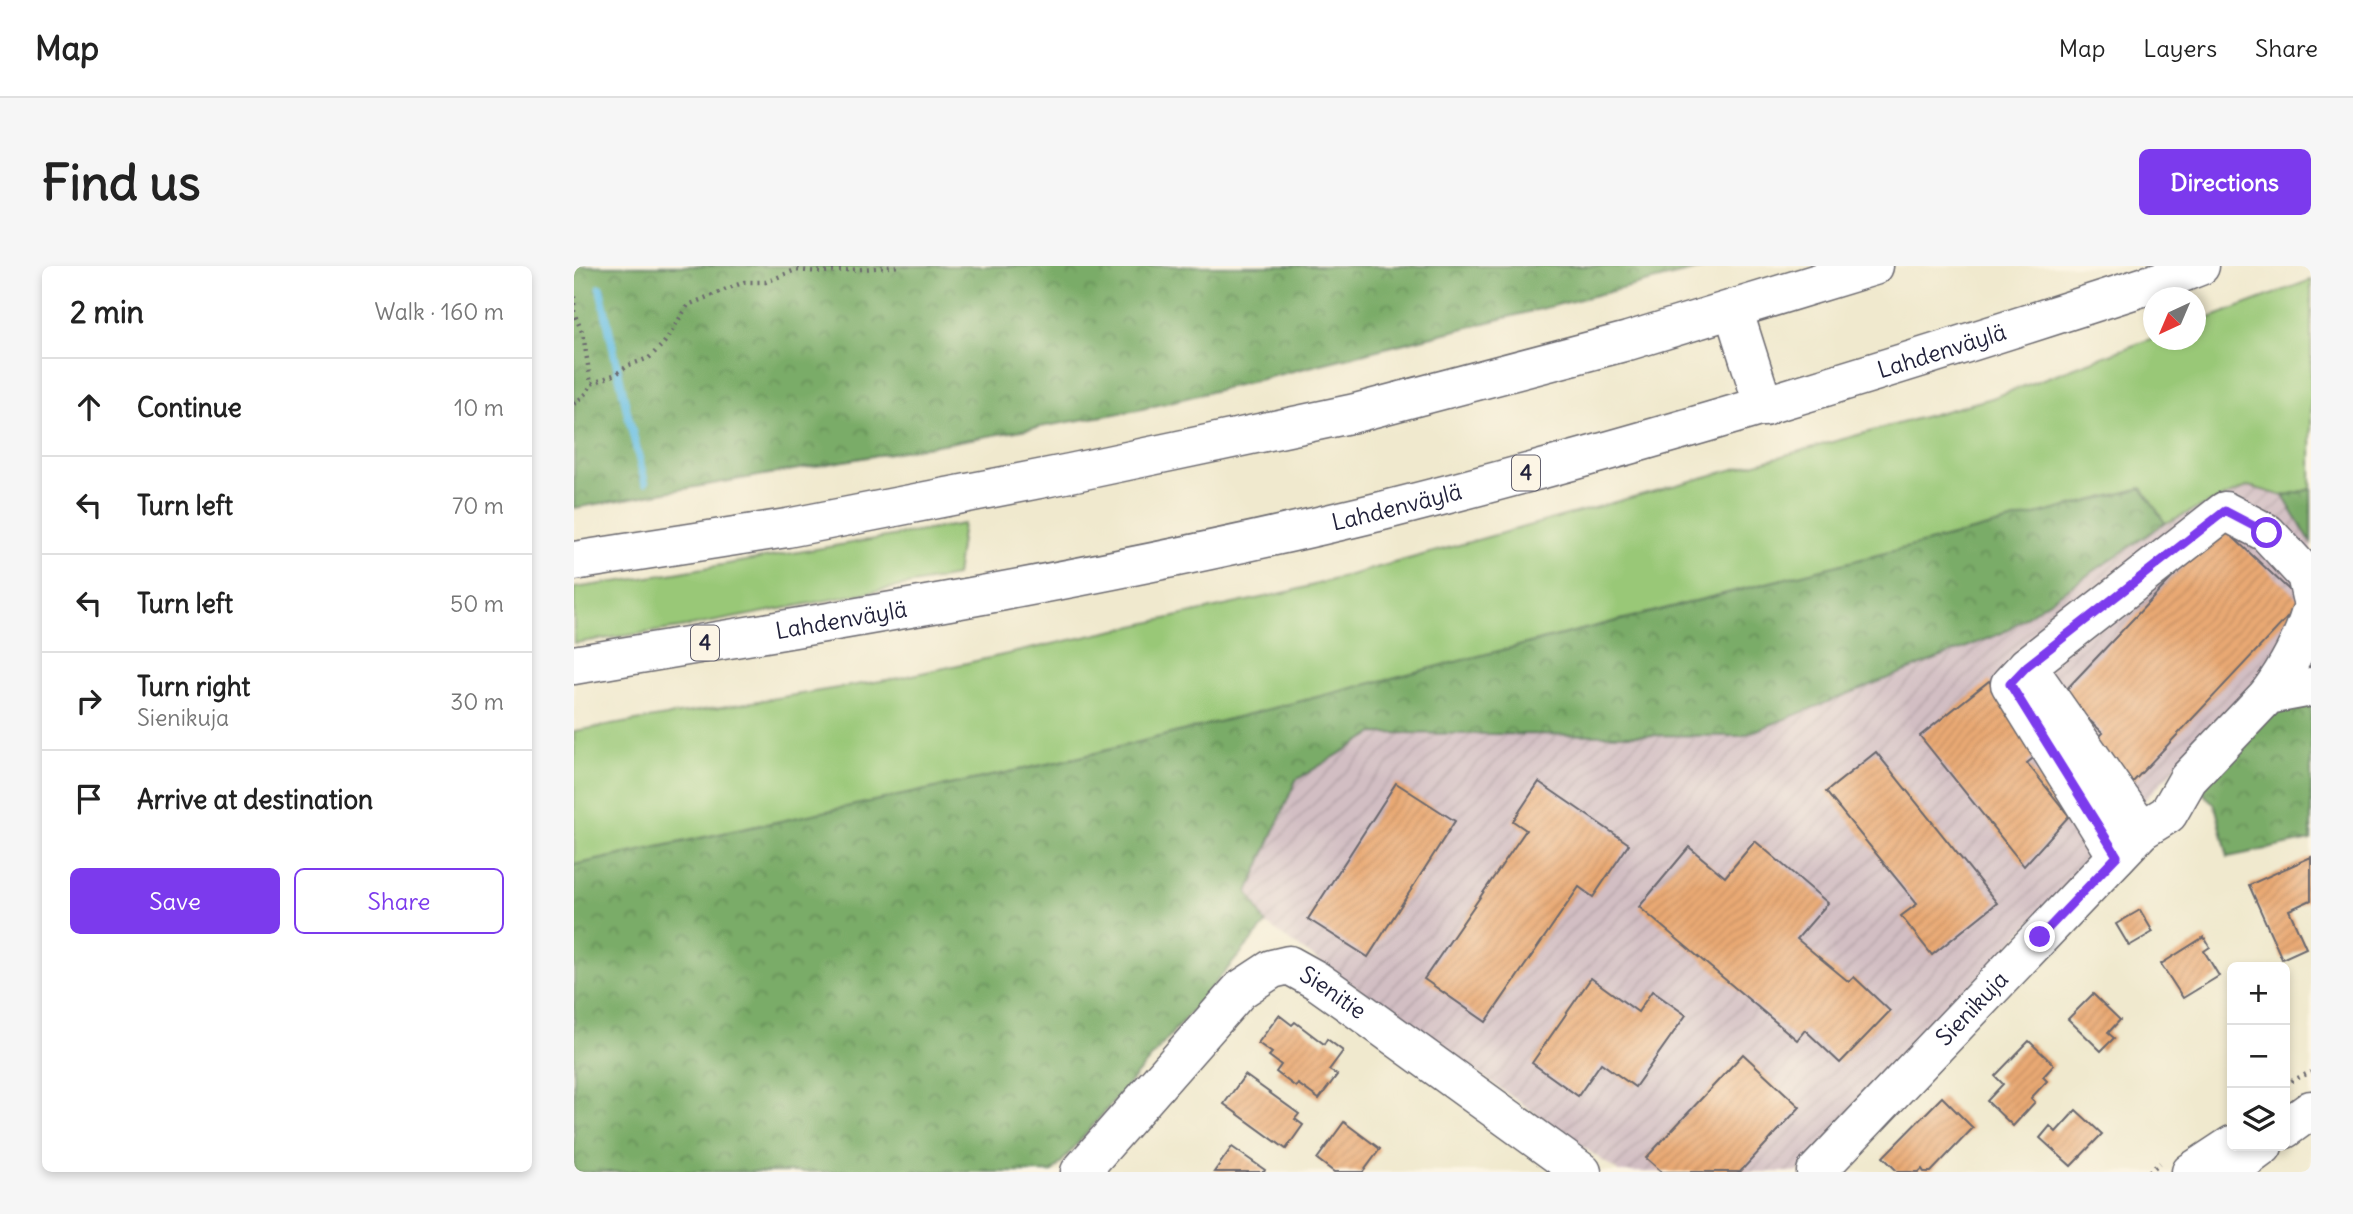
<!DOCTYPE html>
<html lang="en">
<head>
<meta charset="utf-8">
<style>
	body { margin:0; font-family:Delius,sans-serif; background:#f6f6f6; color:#222 }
	.controls { position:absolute; right:21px; bottom:21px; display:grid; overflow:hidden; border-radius:10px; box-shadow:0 4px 10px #0003 }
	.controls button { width:63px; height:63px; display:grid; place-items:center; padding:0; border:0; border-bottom:2px solid #e0e0e0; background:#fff; color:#222; font:35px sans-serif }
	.compass { position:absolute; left:1569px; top:21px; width:63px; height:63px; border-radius:50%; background:#fff; box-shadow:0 4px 10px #0003; rotate:224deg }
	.stop { position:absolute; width:21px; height:21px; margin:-16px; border:5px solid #7c3aed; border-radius:50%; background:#fff }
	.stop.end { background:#7c3aed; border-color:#fff; box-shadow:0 2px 7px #0008 }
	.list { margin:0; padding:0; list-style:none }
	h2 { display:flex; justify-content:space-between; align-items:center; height:91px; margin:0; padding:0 28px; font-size:30px }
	h2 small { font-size:23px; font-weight:400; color:#767676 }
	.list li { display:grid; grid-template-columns:46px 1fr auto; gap:21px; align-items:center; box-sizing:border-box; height:98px; padding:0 28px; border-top:2px solid #e0e0e0 }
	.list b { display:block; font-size:26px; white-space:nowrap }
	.list p { margin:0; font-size:23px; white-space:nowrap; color:#767676 }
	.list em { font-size:23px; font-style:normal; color:#767676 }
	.actions { display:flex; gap:14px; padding:21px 28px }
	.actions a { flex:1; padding:16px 0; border:2px solid #7c3aed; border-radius:10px; text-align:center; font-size:24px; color:#7c3aed }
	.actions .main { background:#7c3aed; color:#fff }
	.icon { flex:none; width:38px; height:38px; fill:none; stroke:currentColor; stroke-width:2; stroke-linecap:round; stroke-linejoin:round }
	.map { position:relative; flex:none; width:1737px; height:906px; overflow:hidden; border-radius:10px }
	header { display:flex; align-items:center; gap:42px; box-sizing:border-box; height:98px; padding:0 35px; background:#fff; border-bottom:2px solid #e0e0e0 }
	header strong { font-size:33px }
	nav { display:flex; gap:38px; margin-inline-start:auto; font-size:24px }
	.intro { display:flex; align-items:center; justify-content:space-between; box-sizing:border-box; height:168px; padding:0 42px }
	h1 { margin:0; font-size:49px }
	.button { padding:18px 32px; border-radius:10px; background:#7c3aed; color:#fff; font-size:24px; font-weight:700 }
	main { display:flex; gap:42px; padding:0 42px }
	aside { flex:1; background:#fff; border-radius:10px; box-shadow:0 4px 10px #0003 }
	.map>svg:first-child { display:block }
	.industrial { fill:url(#industrial-furrows) }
	.grass { fill:#99c877; stroke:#5e7559; stroke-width:2 }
	.forest { fill:url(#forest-crowns); stroke:#4e6752; stroke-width:2 }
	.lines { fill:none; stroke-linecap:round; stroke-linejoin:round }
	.stream { stroke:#67bfe4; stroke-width:8 }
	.building { fill:url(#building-hatch) }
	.minor-casing { stroke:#6a686e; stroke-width:41 }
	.major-casing { stroke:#6a686e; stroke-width:41 }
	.highway-casing { stroke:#6a686e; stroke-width:41 }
	.path { stroke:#6a686e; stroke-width:4.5; stroke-dasharray:2 5; stroke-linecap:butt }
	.minor { stroke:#fff; stroke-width:38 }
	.major { stroke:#fff; stroke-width:38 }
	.highway { stroke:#fff; stroke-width:38 }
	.route { stroke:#7c3aed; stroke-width:9 }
	.labels { text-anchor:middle; stroke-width:5; stroke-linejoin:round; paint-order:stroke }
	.shield { fill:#fcf5e5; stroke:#63616e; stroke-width:2 }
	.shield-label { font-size:21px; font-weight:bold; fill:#22223b }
	.street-label { font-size:23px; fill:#22223b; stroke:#fcf5e5 }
</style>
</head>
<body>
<header>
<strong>Map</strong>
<nav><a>Map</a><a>Layers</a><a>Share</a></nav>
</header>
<div class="intro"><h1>Find us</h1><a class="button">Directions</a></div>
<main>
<aside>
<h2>2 min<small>Walk · 160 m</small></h2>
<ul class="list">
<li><svg class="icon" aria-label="ahead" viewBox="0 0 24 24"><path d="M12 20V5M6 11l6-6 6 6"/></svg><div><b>Continue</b></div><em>10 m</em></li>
<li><svg class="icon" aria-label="left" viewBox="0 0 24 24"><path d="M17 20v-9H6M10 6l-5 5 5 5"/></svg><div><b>Turn left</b></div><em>70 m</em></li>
<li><svg class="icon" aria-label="left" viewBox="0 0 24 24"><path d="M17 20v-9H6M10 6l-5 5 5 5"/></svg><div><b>Turn left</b></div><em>50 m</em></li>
<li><svg class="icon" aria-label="right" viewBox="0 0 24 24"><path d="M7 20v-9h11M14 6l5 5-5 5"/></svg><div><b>Turn right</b><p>Sienikuja</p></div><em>30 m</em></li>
<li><svg class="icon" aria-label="arrive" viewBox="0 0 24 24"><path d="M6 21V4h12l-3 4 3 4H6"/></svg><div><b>Arrive at destination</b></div></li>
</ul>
<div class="actions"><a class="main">Save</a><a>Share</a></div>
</aside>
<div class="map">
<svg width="1737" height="906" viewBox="0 0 1737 906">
	<defs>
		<pattern id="industrial-furrows" width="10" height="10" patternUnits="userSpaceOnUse" patternTransform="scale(1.75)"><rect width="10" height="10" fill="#d2bec3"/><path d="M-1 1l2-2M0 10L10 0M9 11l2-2" fill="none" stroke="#b4a3a8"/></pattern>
		<pattern id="forest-crowns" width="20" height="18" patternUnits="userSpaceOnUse" patternTransform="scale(1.75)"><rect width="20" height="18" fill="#7aac68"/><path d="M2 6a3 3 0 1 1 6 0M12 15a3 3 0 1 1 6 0" fill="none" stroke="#648c57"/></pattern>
		<pattern id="building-hatch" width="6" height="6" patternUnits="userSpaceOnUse" patternTransform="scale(1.75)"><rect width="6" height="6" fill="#e9a973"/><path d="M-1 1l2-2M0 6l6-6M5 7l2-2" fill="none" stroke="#c89164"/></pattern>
	</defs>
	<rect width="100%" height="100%" fill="#fcf5e5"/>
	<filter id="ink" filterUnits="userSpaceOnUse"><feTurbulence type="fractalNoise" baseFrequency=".0143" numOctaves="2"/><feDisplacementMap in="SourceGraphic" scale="14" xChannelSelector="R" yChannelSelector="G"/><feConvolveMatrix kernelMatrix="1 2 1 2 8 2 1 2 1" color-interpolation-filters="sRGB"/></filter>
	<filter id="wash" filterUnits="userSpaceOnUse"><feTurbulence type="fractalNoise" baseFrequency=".00686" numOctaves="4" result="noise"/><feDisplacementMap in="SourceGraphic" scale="28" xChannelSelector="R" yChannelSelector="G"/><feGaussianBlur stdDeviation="1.57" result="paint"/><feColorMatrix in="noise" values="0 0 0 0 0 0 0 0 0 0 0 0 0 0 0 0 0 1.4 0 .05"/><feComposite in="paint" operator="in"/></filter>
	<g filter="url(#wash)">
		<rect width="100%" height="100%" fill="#f0e9ce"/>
		<!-- industrial -->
		<path class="industrial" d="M1675,220L1709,230L1737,277V356L1224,906H1045L692,658L674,626L722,514L800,467L1168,470L1428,367L1591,257Z"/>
		<!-- grass -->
		<g class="grass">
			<path d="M1737,14V223L1709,230L1675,220L1591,257L1568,222L506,491L0,599V465L325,412L718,325L1418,132L1579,72L1622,74V57Z"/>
			<path d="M389,258L382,310L106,362L0,377V322L95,308Z"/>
		</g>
		<!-- forest -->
		<g class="forest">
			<path d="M0,0H1138L564,144L0,242Z"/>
			<path d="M1568,222L1591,257L1428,367L1168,470L800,467L722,514L674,626L692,658L479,906H0V599L506,491Z"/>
			<path d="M1737,223V277L1709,230Z"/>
			<path d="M1737,432V574L1654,591L1641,539L1623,521L1686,453Z"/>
		</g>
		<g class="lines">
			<!-- stream -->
			<path class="stream" d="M26,22L53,145L71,216"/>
		</g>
		<g id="blocks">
			<!-- building -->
			<g class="building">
				<path d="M1647,260L1728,336L1557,518L1517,479L1529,467L1488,428Z"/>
				<path d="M1415,415L1459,470L1463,489L1453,497L1495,550L1450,600L1346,470Z"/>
				<path d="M1302,486L1423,637L1358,689L1327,650L1343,638L1252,526Z"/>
				<path d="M965,516L1055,578L1019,631L1005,621L912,756L850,713L952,564L939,555Z"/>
				<path d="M822,517L881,555L794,691L734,653Z"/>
				<path d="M1181,575L1254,637L1223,673L1275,716L1280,711L1316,745L1266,797L1231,764L1223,774L1065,641L1115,581L1151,611Z"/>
				<path d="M1737,591V634L1715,644L1732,682L1708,693L1675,619Z"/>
				<path d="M1566,644L1579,666L1555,680L1542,658Z"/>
				<path d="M1630,671L1636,681L1630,685L1645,710L1609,732L1587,698Z"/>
				<path d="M1017,712L1064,746L1078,725L1112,749L1061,821L1027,797L1004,830L958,797Z"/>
				<path d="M1519,728L1546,754L1534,767L1540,772L1527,785L1494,753Z"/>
				<path d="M705,749L718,759L721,756L750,778L753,773L769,785L755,804L763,809L745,833L724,818L722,821L702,806L707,799L695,790L698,787L684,777Z"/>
				<path d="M1455,775L1480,799L1469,811L1473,815L1457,832L1461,836L1439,860L1413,835L1429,818L1421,810Z"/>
				<path d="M1169,788L1226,841L1166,906H1088L1072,892Z"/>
				<path d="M671,809L725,848L721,853L729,859L712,883L650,838Z"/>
				<path d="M1368,831L1399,862L1357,906H1350L1348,903L1345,906H1324L1309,891Z"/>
				<path d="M1502,844L1528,868L1497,900L1466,872L1476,860L1482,866Z"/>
				<path d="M770,856L806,883L789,906H760L743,893Z"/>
				<path d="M658,881L691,904L690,906H640Z"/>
			</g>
		</g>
	</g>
	<g filter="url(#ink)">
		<use href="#blocks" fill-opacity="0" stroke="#6a686e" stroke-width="2"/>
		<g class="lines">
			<!-- minor casing -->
			<g class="minor-casing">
				<g id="minor">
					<path d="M1159,43L1190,141"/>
					<path d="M1453,400L1568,564"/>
					<path d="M1694,429C1713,403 1728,376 1737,345"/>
					<path d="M1543,590L1436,418L1453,400L1651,245L1693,267L1732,309L1737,331"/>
					<path id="s1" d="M506,906L666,724L698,703L715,699L742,714L783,743L1008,906"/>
					<path id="s2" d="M1242,906L1568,564L1594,548L1614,513L1694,429L1737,421"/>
				</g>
			</g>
			<!-- major casing -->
			<g class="major-casing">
				<g id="major">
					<path d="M1711,863L1737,844"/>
					<path d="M1617,906L1658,879"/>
					<path d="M1654,906L1689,880"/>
				</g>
			</g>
			<!-- highway casing -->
			<g class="highway-casing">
				<g id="highway">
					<path d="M0,295L213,262L496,207L781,147L1054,75L1300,0"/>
					<path id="s3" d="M0,399C270,354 542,310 808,245C1072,179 1331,98 1590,14L1626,0"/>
				</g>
			</g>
			<!-- path -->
			<g class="path">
				<path d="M0,30V47L9,68L17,118"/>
				<path d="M0,138L13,127L17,118L42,108L55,99L75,92L90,77L114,39L170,16H192L221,4L249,6L326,0"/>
				<path d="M1711,818L1737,806"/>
				<path d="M1575,906L1586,897"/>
			</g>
			<!-- minor -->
			<use href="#minor" class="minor"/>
			<!-- major -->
			<use href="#major" class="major"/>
			<!-- highway -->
			<use href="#highway" class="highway"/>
		</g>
	</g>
	<g class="lines" filter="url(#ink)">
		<!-- route -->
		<path class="route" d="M1466,671L1543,590L1436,418L1453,400L1651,245L1693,267"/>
	</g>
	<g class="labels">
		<!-- shield labels -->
		<g class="shield">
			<rect x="938" y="189.5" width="28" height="35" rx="5"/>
			<rect x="117" y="359.5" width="28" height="35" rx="5"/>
		</g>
		<g class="shield-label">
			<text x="952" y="214">4</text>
			<text x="131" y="384">4</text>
		</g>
		<!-- street labels -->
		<g class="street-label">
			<text dy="8" stroke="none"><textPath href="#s3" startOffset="1405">Lahdenväylä</textPath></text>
			<text dy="8" stroke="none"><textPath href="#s3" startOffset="838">Lahdenväylä</textPath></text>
			<text dy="8" stroke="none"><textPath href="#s3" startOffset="271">Lahdenväylä</textPath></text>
			<text dy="8" stroke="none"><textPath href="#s1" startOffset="350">Sienitie</textPath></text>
			<text dy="8" stroke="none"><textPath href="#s2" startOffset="226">Sienikuja</textPath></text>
		</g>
	</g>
</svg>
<div class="controls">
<button>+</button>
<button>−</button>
<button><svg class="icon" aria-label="layers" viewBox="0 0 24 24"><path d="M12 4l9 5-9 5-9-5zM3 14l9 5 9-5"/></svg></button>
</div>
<svg class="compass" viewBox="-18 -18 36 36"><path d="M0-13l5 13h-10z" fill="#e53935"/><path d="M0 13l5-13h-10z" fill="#767676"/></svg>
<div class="stop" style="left:1693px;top:267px"></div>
<div class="stop end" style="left:1466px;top:671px"></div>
</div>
</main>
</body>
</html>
